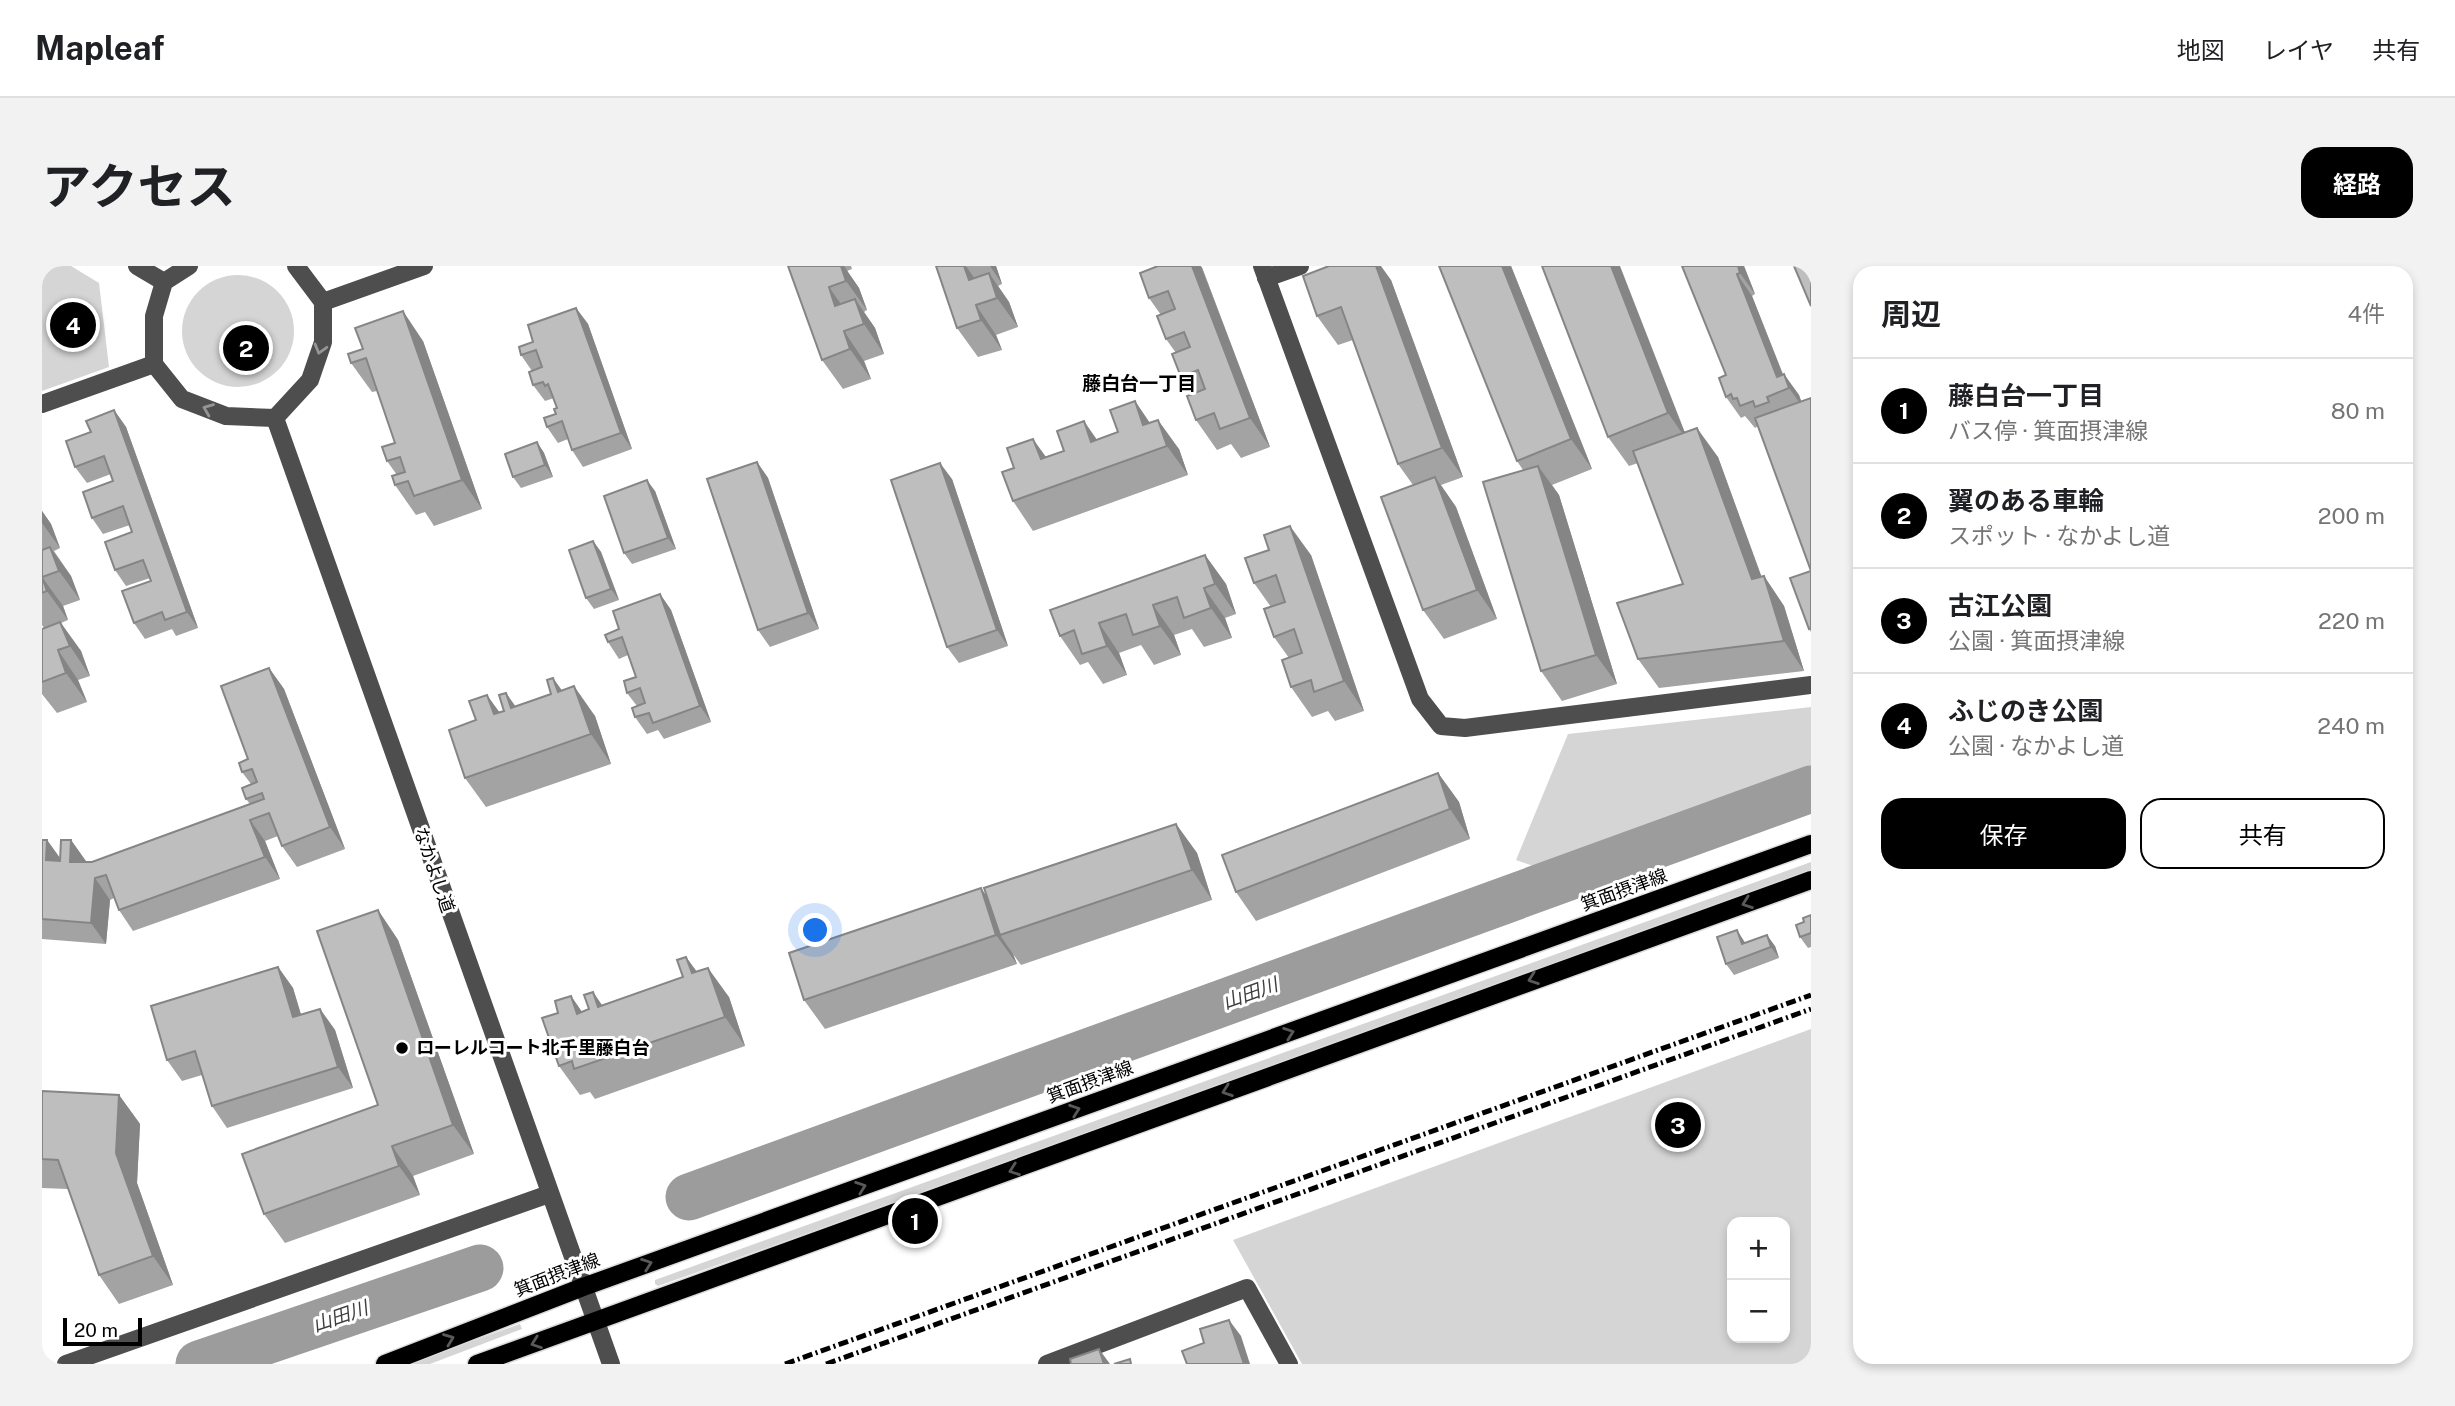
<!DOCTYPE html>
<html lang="ja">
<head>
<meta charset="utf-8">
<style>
	body { margin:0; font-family:"Public Sans","Noto Sans JP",sans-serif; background:#f2f2f2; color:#202124 }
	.controls { position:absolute; right:21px; bottom:21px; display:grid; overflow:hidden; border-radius:14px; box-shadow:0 4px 10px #0003 }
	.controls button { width:63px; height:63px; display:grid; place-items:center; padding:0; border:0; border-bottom:2px solid #e0e0e0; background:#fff; color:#202124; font:35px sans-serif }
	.scale { position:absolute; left:21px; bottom:18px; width:79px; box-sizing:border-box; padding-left:7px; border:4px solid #000; border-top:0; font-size:19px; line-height:24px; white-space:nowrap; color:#000; -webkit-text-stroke:5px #fff; paint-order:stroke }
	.you { position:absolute; left:774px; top:665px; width:24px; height:24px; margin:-18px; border:5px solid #fff; border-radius:50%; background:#1a73e8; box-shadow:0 0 0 10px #1a73e833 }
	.badge { display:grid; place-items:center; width:46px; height:46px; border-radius:50%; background:#000; color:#fff; font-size:23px; font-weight:700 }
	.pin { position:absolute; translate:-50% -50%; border:4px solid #fff; box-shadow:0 2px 7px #0006 }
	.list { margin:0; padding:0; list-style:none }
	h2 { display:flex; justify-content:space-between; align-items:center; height:91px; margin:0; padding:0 28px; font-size:30px }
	h2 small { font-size:23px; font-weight:400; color:#757577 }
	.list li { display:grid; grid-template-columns:46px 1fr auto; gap:21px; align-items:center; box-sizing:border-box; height:105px; padding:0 28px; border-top:2px solid #e0e0e0 }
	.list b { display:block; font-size:26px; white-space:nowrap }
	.list p { margin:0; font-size:23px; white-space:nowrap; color:#757577 }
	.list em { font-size:23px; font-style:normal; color:#757577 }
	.actions { display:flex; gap:14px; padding:21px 28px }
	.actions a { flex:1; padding:16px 0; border:2px solid #000; border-radius:21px; text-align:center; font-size:24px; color:#000 }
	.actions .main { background:#000; color:#fff }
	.map { position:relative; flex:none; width:1769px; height:1098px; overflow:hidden; border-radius:21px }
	header { display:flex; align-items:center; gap:42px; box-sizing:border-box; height:98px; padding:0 35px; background:#fff; border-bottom:2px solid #e0e0e0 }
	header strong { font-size:33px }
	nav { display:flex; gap:38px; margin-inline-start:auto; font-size:24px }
	.intro { display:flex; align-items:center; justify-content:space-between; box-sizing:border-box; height:168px; padding:0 42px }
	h1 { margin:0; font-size:49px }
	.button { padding:18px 32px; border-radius:21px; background:#000; color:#fff; font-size:24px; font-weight:700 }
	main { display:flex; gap:42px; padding:0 42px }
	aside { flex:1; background:#fff; border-radius:21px; box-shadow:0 4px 10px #0003 }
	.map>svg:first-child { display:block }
	.green { fill:#d5d5d5; fill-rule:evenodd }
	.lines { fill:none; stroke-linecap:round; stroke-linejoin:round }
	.river { stroke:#9c9c9c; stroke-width:47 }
	.major-casing { stroke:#dbdbdb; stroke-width:21 }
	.minor { stroke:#4e4e4e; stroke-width:18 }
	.major { stroke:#000; stroke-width:18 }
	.rail { stroke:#000; stroke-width:5; stroke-dasharray:10 3.5 2 3.5; stroke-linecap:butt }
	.wall { fill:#a3a3a3 }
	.shaded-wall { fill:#858585 }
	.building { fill:#bebebe; stroke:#858585; stroke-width:2 }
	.oneway { stroke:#959595 }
	.oneway2 { stroke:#595959 }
	.poi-dot { fill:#000; stroke:#fff; stroke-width:2.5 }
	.labels { text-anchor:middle; stroke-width:6; stroke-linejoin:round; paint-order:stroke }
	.street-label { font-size:18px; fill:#000; stroke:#fff }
	.poi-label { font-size:18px; font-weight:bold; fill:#000; stroke:#fff; text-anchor:start }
	.neighbourhood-label { font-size:19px; font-weight:bold; fill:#000; stroke:#fff }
	.water-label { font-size:19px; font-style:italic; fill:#3d3d3d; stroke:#fff }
</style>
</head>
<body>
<header>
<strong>Mapleaf</strong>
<nav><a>地図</a><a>レイヤ</a><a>共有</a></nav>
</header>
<div class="intro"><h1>アクセス</h1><a class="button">経路</a></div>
<main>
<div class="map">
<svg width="1769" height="1098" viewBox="0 0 1769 1098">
	<rect width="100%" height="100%" fill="#fff"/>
	<!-- green -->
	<g class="green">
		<path d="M0,0H29L57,17L67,101L0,125Z"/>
		<circle cx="196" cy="65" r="56"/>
		<path d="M1769,441V503L1494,601L1474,594L1526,468Z"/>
		<path d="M1769,596V605L727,981L616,1020L613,1018V1014Z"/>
		<path d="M1769,763V1098H1260L1191,974ZM1690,956H1743V1072H1690Z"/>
		<path d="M478,1058L480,1063L388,1098H366Z"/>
	</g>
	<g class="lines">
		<!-- river -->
		<g class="river">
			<path d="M647,931L1769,523"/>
			<path d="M157,1098L438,1002"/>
		</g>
		<!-- major casing -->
		<g class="major-casing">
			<g id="major">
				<path d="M343,1098L541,1021L1769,578"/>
				<path d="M435,1098L1769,614"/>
			</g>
		</g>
		<!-- minor -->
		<g class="minor">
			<path d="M95,0L122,16"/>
			<path d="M147,0L122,16L112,50V98L140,133L184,150L233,152"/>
			<path d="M1220,0L1378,433L1399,460L1423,462L1769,419"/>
			<path d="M1224,12L1258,0"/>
			<path d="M281,36L382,0"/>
			<path d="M0,138L112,98"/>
			<path d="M233,152L569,1098"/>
			<path d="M233,152L268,114L281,76V36L254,0"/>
			<path d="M24,1098L507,928"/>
			<path d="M1005,1098L1205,1022L1247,1098"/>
		</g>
		<!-- major -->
		<use href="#major" class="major"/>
		<!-- rail -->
		<g class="rail">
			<path d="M743,1098L1769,729"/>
			<path d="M784,1098L1769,743"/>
		</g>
	</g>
	<!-- wall -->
	<g class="wall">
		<path d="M746,0H809L810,3L805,5L817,22L825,44L822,46L833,62L842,88L822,95L829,113L801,123L780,94Z"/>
		<path d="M894,0H954L960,18L956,20L967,36L976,61L954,69L960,84L936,91L915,62Z"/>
		<path d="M1116,0L1160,1L1228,181L1199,192L1189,178L1175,184L1154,154L1150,128L1139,111L1134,87L1124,73L1119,49L1107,32Z"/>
		<path d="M1469,0L1550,203L1510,219L1517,229L1575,418L1520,435L1499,405L1481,204L1475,195Z"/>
		<path d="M1500,0L1643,166L1676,191L1719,311L1722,310L1742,340L1762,405L1617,422L1596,393L1641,318L1596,197L1587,200L1566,171Z"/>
		<path d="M1640,0H1702L1713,28L1710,30L1741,108L1757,129L1759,135L1769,132V366L1767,363L1769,305L1716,160L1713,162L1703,150L1699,152L1684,131V109Z"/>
		<path d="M1349,14L1421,211L1399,219L1414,241L1455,353L1402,373L1381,344L1371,219L1356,198L1311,74L1296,79L1275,50Z"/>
		<path d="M534,42L546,58L590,183L541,201L530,184L526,173L516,177L505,161L514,148L515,142L512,132L503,135L491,119L490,105L479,89L491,76Z"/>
		<path d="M381,75L440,243L392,260L383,246L374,249L353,219L355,209L345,195L353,177L335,125L330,126L309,97L306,88Z"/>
		<path d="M1093,135L1108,157L1137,183L1146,209L991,265L971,235L1004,191L1076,166Z"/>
		<path d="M72,144L84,161L156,362L134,370L130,363L103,373L92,357L109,315L108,312L84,320L73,304L90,266L88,259L61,268L50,252L71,215L69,208L45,217L33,201L49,166Z"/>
		<path d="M495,176L502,187L511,211L479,222L471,211Z"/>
		<path d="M715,196L726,212L777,363L728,381L716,364Z"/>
		<path d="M910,213L966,380L917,397L905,381Z"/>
		<path d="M613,225L634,283L590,298L582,287Z"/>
		<path d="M0,245L9,258L18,282L12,285L29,310L38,334L21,340L26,354L19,357L39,385L48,410L36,414L45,436L15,447L0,428V363L2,362L0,359Z"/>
		<path d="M551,275L559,286L577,334L552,343L544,332Z"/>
		<path d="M1163,289L1184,318L1194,348L1183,352L1190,372L1162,381L1150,363L1132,369L1139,389L1112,399L1099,379L1077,387L1085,409L1061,418L1046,396L1038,399L1018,370Z"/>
		<path d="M1269,289L1322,445L1293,455L1286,445L1270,451L1249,421L1247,392L1232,371L1229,341L1212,317Z"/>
		<path d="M618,328L629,344L669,456L622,473L616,464L605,468L593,451L595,440L585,427L594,411L586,389L577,393L566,376L577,363Z"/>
		<path d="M227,402L242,423L303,583L255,601L240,580L236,570L223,575L238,613L91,665L77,644L72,632L68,634L64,678L0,673V574H5L18,592L29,574L44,596H50L208,538L204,533L209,518L200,506L206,493Z"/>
		<path d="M520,424L553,450L569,498L444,541L423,512L458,446L462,445L464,427L474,441Z"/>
		<path d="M1396,507L1417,536L1428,573L1214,655L1194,626Z"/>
		<path d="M1134,558L1155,587L1170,634L979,699L971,688L975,698L783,763L762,734L946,632Z"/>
		<path d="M336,644L356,674L432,888L371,910L378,929L243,977L222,948L336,839Z"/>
		<path d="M1769,649V681L1766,682L1758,671L1762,656Z"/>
		<path d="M1702,675L1703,677L1733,680L1737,692L1692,709L1684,698Z"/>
		<path d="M644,691L655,706L687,731L703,780L553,833L548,826L538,829L517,800L516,747L529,730L540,746L547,743L551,726L560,739L641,711Z"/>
		<path d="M236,701L251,722L259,749L278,743L293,764L311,822L185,862L170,840L160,809L140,815L125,794Z"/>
		<path d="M0,825L77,829L98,858L95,917L131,1019L77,1038L57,1009L26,923L0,922Z"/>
	</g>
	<!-- shaded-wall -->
	<g class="shaded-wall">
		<path d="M799,0H802L817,22L825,44L804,15Z"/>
		<path d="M922,0H924L941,25L927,14Z"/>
		<path d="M948,0H954L960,18Z"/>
		<path d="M1150,0H1159L1228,181L1208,152Z"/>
		<path d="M1334,0H1339L1349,14L1421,211L1400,182Z"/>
		<path d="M1460,0H1469L1550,203L1529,173Z"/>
		<path d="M1569,0H1578L1647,177L1626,147Z"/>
		<path d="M1696,0H1702L1713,28L1698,7Z"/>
		<path d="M947,7L967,36L976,61L955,32Z"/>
		<path d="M1695,8L1710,30L1746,122L1735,111Z"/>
		<path d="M787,21L808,51L793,40Z"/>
		<path d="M813,33L833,62L842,88L822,58Z"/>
		<path d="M934,39L954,69L960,84L939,54Z"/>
		<path d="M534,42L546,58L590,183L579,167Z"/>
		<path d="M361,45L381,75L440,243L420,214Z"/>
		<path d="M802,65L822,95L829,113L808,83Z"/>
		<path d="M1742,108L1757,129L1762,143L1747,122Z"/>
		<path d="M1093,135L1113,165L1101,159Z"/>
		<path d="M72,144L84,161L156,362L145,346Z"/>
		<path d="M1116,154L1137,183L1146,209L1125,180Z"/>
		<path d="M1042,155L1062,184L1049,176Z"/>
		<path d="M1655,162L1676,191L1731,342L1710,313Z"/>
		<path d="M991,173L1012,202L999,193Z"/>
		<path d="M495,176L502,187L511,211L503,199Z"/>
		<path d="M715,196L726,212L777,363L766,347Z"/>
		<path d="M898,197L910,213L966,380L955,364Z"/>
		<path d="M1496,200L1517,229L1575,418L1554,389Z"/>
		<path d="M1393,211L1414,241L1455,353L1435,324Z"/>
		<path d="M605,214L613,225L634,283L626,272Z"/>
		<path d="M0,245L9,258L18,282L0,257Z"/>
		<path d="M1248,260L1269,289L1322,445L1302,415Z"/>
		<path d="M551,275L559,286L577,334L569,323Z"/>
		<path d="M8,281L29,310L38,334L17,305Z"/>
		<path d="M1163,289L1184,318L1194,348L1173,318Z"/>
		<path d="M1722,310L1742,340L1762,405L1742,375Z"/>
		<path d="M0,311L21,340L26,354L5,325Z"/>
		<path d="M1162,322L1183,352L1190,372L1169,342Z"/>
		<path d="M618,328L629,344L669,456L658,440Z"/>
		<path d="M1111,339L1132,369L1139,389L1118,360Z"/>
		<path d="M18,356L39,385L48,410L28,380Z"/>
		<path d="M1057,357L1077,387L1085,409L1065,380Z"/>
		<path d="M16,384L36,414L45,436L24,407Z"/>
		<path d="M227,402L242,423L303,583L288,561Z"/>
		<path d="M511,412L532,441L516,426Z"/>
		<path d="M532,420L553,450L569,498L549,468Z"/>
		<path d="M464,427L484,456L469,442Z"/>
		<path d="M445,429L466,458L452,448Z"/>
		<path d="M1396,507L1417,536L1428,573L1408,543Z"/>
		<path d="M208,554L223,575L238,613L223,591Z"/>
		<path d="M1134,558L1155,587L1170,634L1150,604Z"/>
		<path d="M5,574L20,595L4,594Z"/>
		<path d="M29,574L44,595L43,617L28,596Z"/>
		<path d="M53,612L68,634L64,678L49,657Z"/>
		<path d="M939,622L960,652L958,669L971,688L975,698L954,669Z"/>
		<path d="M336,644L356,674L432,888L411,859Z"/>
		<path d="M1695,664L1702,675L1708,689L1700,678Z"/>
		<path d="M1725,669L1733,680L1737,692L1729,681Z"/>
		<path d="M644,691L665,720L650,707Z"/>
		<path d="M236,701L251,722L266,772L251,751Z"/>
		<path d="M666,702L687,731L703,780L683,751Z"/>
		<path d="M551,726L571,756L556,741Z"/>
		<path d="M529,730L549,759L535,748Z"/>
		<path d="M278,743L293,764L311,822L296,801Z"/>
		<path d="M77,829L98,858L95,917L131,1019L111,990L74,887Z"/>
		<path d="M350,880L371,910L378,929L357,900Z"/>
		<path d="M1187,1054L1199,1070L1208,1098H1202Z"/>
		<path d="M1057,1083L1068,1098H1062Z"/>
	</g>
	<!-- building -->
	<g class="building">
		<path d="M746,0H799L804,15L787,21L793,40L813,33L822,58L802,65L808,83L780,94Z"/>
		<path d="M894,0H922L927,14L947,7L955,32L934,39L939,54L915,62Z"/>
		<path d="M1116,0H1150L1208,152L1178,163L1172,147L1154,154L1145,130L1163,123L1156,104L1139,111L1130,88L1148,81L1142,66L1124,73L1115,50L1133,43L1126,25L1107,32L1098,7Z"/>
		<path d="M1287,0H1334L1400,182L1356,198L1299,41L1275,50L1261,10Z"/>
		<path d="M1397,0H1460L1529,173L1475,195Z"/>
		<path d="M1500,0H1569L1626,147L1566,171Z"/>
		<path d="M1640,0H1696L1698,7L1695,8L1735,111L1742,108L1747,122L1725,131L1727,136L1713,141L1711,135L1698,140L1695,132L1691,133L1689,128L1684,131L1677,112L1684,109Z"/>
		<path d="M1752,0H1769V40Z"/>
		<path d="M534,42L579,167L530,184L520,155L505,161L502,152L514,148L512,143L515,142L506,118L503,120L501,116L491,119L487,106L500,101L494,84L479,89L477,81L491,76L486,59Z"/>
		<path d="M361,45L420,214L372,230L366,215L353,219L350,210L363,206L358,191L345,195L340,181L353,177L324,92L309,97L306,88L321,83L313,62Z"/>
		<path d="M1769,132V362L1767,363L1748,312L1769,305L1713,152Z"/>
		<path d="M1093,135L1101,159L1116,154L1125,180L971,235L960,206L972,202L965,182L991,173L999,193L1022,185L1015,165L1042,155L1049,176L1076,166L1068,144Z"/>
		<path d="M72,144L145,346L123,354L120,346L92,357L80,325L109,315L101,294L73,304L63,276L90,266L81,240L50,252L41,226L71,215L62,190L33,201L24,175L49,166L44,155Z"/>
		<path d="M1655,162L1710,313L1722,310L1742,375L1596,393L1575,337L1641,318L1591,185Z"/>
		<path d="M495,176L503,199L471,211L463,188Z"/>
		<path d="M715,196L766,347L716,364L665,213Z"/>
		<path d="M898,197L955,364L905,381L849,214Z"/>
		<path d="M1496,200L1554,389L1499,405L1441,216Z"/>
		<path d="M1393,211L1435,324L1381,344L1339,231Z"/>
		<path d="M605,214L626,272L582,287L562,230Z"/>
		<path d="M1248,260L1302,415L1272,426L1269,414L1249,421L1240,394L1260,387L1252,363L1232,371L1222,343L1243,336L1234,309L1212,317L1203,292L1227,284L1222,269Z"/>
		<path d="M551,275L569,323L544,332L527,284Z"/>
		<path d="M8,281L17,305L0,311L5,325L0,327V284Z"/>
		<path d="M1163,289L1173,318L1162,322L1169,342L1142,352L1135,331L1111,339L1118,360L1091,369L1084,348L1057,357L1065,380L1040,388L1032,364L1018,370L1008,344Z"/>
		<path d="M618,328L658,440L611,457L607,447L593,451L590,442L603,437L598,422L585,427L582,415L594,411L580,371L566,376L563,369L577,363L571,345Z"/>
		<path d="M18,356L28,380L16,384L24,407L0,416V363Z"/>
		<path d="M227,402L288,561L240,580L227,547L208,554L223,591L77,644L64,609L53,612L49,657L0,653V574H5L4,594L18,595L19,574H29L28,596H50L222,533L220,527L204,533L200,522L215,516L210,503L200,506L197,497L206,493L179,420Z"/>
		<path d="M511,412L516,426L532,420L549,468L423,512L407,464L434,454L427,435L445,429L452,448L462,445L457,429L464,427L469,442L509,428L505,414Z"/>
		<path d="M1396,507L1408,543L1194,626L1180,589Z"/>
		<path d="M1134,558L1150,604L958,669L942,622Z"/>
		<path d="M939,622L954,669L762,734L747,687Z"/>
		<path d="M336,644L411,859L350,880L357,900L222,948L200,888L336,839L275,665Z"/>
		<path d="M1769,649V667L1758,671L1754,659L1762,656L1761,652Z"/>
		<path d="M1695,664L1700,678L1725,669L1729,681L1684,698L1675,671Z"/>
		<path d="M644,691L650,707L666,702L683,751L532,803L530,795L517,800L500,752L516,747L513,735L529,730L535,748L547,743L542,729L551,726L556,741L641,711L635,694Z"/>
		<path d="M236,701L251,751L278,743L296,801L170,840L153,785L125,794L109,740Z"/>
		<path d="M0,825L77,829L74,887L111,990L57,1009L16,894L0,893Z"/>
		<path d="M1187,1054L1202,1098H1145L1140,1085L1162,1077L1158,1063Z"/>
		<path d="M1057,1083L1062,1098H1029L1028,1093Z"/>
		<path d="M1088,1093L1089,1098H1072Z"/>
	</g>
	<!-- one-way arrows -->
	<defs><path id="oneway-chevron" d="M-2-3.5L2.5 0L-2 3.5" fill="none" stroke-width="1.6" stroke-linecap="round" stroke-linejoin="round" transform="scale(1.75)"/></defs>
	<g class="oneway">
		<use href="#oneway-chevron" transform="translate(278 83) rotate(106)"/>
		<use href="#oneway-chevron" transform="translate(166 143) rotate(-158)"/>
	</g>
	<g class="oneway2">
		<use href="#oneway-chevron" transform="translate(1705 637) rotate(160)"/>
		<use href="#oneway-chevron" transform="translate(1491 713) rotate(160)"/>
		<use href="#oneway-chevron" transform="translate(1247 767) rotate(-20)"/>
		<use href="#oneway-chevron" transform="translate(1185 825) rotate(160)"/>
		<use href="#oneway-chevron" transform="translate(1033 844) rotate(-20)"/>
		<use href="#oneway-chevron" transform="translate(972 904) rotate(160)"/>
		<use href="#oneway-chevron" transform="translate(819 921) rotate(-20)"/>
		<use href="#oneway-chevron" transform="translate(605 998) rotate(-20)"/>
		<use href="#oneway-chevron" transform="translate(407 1073) rotate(-21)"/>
		<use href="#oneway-chevron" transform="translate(494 1077) rotate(160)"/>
	</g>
	<!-- markers -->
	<circle class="poi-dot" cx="360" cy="782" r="7"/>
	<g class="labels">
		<!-- street labels -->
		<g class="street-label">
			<text transform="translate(392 604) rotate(71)" y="6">なかよし道</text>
			<text transform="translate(1582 624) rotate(-20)" y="6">箕面摂津線</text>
			<text transform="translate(1048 816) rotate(-20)" y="6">箕面摂津線</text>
			<text transform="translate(515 1009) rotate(-21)" y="6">箕面摂津線</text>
		</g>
		<!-- poi labels -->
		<g class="poi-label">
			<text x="374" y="788">ローレルコート北千里藤白台</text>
		</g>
		<!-- neighbourhood labels -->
		<g class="neighbourhood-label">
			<text x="1097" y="124">藤白台一丁目</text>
		</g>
		<!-- water labels -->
		<g class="water-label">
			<text transform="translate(1208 727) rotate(-20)" y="7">山田川</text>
			<text transform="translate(298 1050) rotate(-19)" y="7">山田川</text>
		</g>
	</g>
</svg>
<div class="controls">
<button>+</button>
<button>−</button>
</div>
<div class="scale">20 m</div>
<div class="you"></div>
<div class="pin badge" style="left:873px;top:955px">1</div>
<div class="pin badge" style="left:204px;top:82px">2</div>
<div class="pin badge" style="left:1636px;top:859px">3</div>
<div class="pin badge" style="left:31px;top:59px">4</div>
</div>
<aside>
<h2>周辺<small>4件</small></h2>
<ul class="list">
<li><span class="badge">1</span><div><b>藤白台一丁目</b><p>バス停 · 箕面摂津線</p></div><em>80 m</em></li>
<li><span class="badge">2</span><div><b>翼のある車輪</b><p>スポット · なかよし道</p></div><em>200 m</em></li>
<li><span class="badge">3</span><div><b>古江公園</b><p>公園 · 箕面摂津線</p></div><em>220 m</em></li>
<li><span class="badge">4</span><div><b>ふじのき公園</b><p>公園 · なかよし道</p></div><em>240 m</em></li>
</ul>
<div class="actions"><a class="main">保存</a><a>共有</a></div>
</aside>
</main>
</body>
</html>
